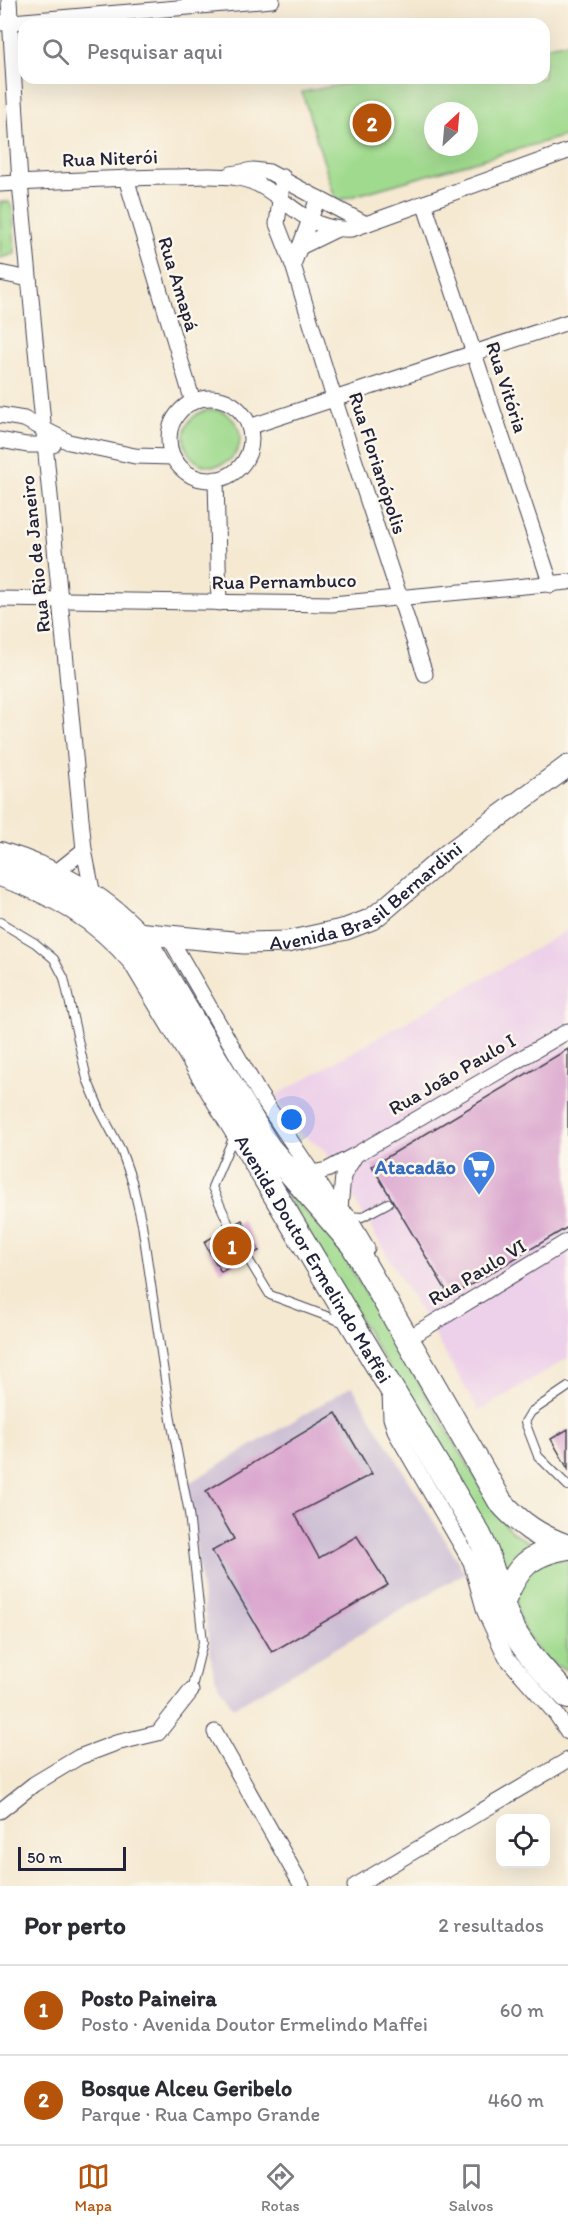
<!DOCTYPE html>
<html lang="pt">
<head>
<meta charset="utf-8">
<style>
	body { margin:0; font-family:Itim,sans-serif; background:#f7f7f7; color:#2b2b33 }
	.controls { position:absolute; right:18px; bottom:18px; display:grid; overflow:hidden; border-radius:12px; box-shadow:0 6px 24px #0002 }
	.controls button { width:54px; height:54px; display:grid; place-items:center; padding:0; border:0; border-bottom:2px solid #e1e1e2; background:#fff; color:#2b2b33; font:30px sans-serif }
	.compass { position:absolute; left:424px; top:102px; width:54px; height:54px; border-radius:50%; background:#fff; box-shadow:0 6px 24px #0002; rotate:26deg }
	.scale { position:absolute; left:18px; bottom:15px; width:108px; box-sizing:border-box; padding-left:6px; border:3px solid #22223b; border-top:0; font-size:16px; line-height:21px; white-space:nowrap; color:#22223b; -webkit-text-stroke:4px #fbf7ec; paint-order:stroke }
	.you { position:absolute; left:292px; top:1120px; width:21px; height:21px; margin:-15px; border:4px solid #fff; border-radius:50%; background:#1a73e8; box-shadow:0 0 0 9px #1a73e833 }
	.badge { display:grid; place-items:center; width:39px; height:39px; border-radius:50%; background:#b45309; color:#fff; font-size:20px; font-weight:700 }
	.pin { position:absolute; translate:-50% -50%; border:3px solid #fff; box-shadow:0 2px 6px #0006 }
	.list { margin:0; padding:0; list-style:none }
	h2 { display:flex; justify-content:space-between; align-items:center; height:78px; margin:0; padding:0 24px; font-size:26px }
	h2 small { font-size:20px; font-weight:400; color:#7c7c81 }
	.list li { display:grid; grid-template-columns:39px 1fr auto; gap:18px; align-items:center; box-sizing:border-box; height:90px; padding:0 24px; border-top:2px solid #e1e1e2 }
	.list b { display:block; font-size:22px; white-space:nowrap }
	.list p { margin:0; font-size:20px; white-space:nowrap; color:#7c7c81 }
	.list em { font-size:20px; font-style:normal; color:#7c7c81 }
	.icon { flex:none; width:33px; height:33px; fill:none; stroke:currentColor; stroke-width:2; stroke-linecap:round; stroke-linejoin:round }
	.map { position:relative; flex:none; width:568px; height:1886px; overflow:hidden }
	.search { position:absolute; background:#fff; box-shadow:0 6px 24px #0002; left:18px; right:18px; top:18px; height:66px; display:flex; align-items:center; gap:15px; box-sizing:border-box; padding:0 21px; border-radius:18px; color:#7c7c81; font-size:22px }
	.sheet { height:258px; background:#fff }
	nav { display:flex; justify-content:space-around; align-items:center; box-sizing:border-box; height:84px; border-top:2px solid #e1e1e2; background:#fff; font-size:16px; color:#7c7c81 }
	nav a { display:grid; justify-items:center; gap:3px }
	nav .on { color:#b45309 }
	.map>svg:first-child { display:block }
	.built { fill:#edd0e9 }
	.industrial { fill:#ccbed4 }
	.green { fill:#a0da8e; stroke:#617e64; stroke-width:1.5; fill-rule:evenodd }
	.building { fill:#d9a3cd }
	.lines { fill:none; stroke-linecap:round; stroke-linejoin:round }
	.lane-casing { stroke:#424052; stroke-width:10 }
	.street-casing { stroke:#424052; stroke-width:17 }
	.secondary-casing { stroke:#424052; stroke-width:23 }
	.primary-casing { stroke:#424052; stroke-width:26 }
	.lane { stroke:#fff; stroke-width:8 }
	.street { stroke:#fff; stroke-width:15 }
	.secondary { stroke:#fff; stroke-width:21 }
	.primary { stroke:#fff; stroke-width:24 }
	.labels { text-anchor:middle; stroke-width:5; stroke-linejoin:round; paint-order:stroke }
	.street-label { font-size:20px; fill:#22223b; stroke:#fbf7ec }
	.shop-label { font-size:20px; font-weight:bold; fill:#366cbe; stroke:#fbf7ec; text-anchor:end }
</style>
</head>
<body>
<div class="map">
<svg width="568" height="1886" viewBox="0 0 568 1886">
	<rect width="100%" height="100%" fill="#fbf7ec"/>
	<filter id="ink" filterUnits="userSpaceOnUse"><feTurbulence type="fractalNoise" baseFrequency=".0167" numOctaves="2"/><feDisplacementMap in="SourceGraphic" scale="12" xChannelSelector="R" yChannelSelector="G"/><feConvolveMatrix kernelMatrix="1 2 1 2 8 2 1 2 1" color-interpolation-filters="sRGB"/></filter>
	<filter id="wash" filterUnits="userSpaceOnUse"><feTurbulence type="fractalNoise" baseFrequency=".008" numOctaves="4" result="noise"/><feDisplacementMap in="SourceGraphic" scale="24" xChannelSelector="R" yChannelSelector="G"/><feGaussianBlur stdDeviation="1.35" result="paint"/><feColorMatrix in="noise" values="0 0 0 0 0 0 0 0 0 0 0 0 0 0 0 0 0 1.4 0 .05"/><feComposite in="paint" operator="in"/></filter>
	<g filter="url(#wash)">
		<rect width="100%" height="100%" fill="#f5e9d2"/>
		<!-- built -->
		<path class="built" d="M568,930V1358L479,1411L325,1150L296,1130L275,1096Z"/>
		<!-- industrial -->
		<path class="industrial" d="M352,1386L465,1573L233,1708L214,1676L187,1484Z"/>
		<!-- green -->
		<g class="green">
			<path d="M568,42V135L336,201L302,92L378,78H544V47ZM433,111H469V147H433Z"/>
			<path d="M0,202H9L13,210L15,254L0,258Z"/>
			<circle cx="212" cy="438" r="28"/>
			<path d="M278,1182L333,1241L346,1260L499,1517L510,1530L531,1544L519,1551L505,1568L496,1548Z"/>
			<path d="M552,1559L568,1560L567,1670C560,1667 552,1664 546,1659C524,1638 501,1593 530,1568C535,1564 546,1562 552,1559Z"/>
		</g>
		<g id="blocks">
			<!-- building -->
			<g class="building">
				<path d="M568,1049V1227L450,1297L372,1166Z"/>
				<path d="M242,1220L259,1251L252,1254L244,1252L242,1260L221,1272L204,1242L225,1230L233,1232L235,1224Z"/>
				<path d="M336,1413L372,1474L295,1514L319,1558L357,1536L388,1585L272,1652L212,1551L234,1539L206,1491Z"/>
				<path d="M568,1429V1469L551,1439Z"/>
			</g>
		</g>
	</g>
	<g filter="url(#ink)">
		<use href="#blocks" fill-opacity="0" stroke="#424052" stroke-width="1.5"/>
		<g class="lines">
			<!-- lane casing -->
			<g class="lane-casing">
				<g id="lane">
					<path d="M0,922L35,943L54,959L64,978L87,1079L100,1110L121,1150L132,1181L142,1224L171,1420L189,1513L203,1642L191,1691"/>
					<path d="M348,1216L362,1217L388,1203"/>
					<path d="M230,1227L212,1187L234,1136"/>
					<path d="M247,1257L270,1295L345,1323"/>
					<path d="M568,1387L531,1412L525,1422L538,1456L568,1486"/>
				</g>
			</g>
			<!-- street casing -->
			<g class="street-casing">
				<g id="street">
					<path d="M9,0L20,183L84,850L93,895"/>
					<path d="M0,23L272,0"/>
					<path d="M231,174L253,170L269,172L366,224"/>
					<path d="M283,177L277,224L293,265L334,398L425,674"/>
					<path d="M126,178L193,402"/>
					<path d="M0,184C56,181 113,178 169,177C192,177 216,174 238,178C282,185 298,232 352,229L568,151"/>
					<path d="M424,203L551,585"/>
					<path d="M300,247L337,229"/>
					<path d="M293,265L318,198"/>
					<path d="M0,273L29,279"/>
					<circle cx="210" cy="439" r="41"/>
					<path d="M0,415L24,419L69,442L135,456L173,457"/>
					<path d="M249,427L568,322"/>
					<path d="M0,440L27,445H53"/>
					<path d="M216,479L219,603"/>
					<path d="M0,599L332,604L568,582"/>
					<path d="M54,874L84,850"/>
					<path d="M168,935L260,1095L329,1198"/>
					<path d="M293,1177L327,1170L357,1154L568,1031"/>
					<path d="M321,1194L348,1216L367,1248"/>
					<path d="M340,1208L343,1176L355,1156"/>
					<path d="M407,1339L568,1241"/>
					<path d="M390,1392L391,1418L396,1433L471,1562L485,1612L506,1657L556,1714L568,1732"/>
					<path d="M215,1732L302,1886"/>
					<path d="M0,1811L34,1784L79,1757L116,1743L158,1733L191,1691"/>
					<path d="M355,1886L568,1760"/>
				</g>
			</g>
			<!-- secondary casing -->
			<g class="secondary-casing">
				<g id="secondary">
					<path id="s1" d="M136,933L244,943L287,942L346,929L372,919L387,907L447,855L568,766"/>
				</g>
			</g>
			<!-- primary casing -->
			<g class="primary-casing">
				<g id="primary">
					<path d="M0,854C59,872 107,899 148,946L268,1147L353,1245L500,1501C520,1524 539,1537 568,1547"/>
					<path id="s2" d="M0,874C54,892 98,917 135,961L479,1535C493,1562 496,1592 508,1619C521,1649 546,1673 568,1697"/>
					<path d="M502,1604C517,1567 528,1554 568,1547"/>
				</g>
			</g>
			<!-- lane -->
			<use href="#lane" class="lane"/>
			<!-- street -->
			<use href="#street" class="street"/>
			<!-- secondary -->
			<use href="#secondary" class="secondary"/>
			<!-- primary -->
			<use href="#primary" class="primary"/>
		</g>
	</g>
	<!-- icons -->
	<defs>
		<g id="supermarket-pin" transform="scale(1.725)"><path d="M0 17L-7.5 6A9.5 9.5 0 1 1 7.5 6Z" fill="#3f7fe0" stroke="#fbf7ec"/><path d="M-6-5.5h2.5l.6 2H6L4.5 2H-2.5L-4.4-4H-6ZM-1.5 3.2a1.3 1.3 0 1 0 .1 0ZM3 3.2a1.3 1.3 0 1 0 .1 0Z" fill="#fff"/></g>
	</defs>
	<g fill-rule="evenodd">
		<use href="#supermarket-pin" x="479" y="1167"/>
	</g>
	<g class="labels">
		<!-- street labels -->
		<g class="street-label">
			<text transform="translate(110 158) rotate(-2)" y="7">Rua Niterói</text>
			<text transform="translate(179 284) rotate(73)" y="7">Rua Amapá</text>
			<text transform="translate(507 387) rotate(72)" y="7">Rua Vitória</text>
			<text transform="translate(378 463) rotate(72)" y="7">Rua Florianópolis</text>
			<text transform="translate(35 554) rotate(-96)" y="7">Rua Rio de Janeiro</text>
			<text transform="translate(284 581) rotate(-1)" y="7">Rua Pernambuco</text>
			<text dy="7" stroke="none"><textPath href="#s1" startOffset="244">Avenida Brasil Bernardini</textPath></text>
			<text transform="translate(452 1074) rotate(-30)" y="7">Rua João Paulo I</text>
			<text dy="7" stroke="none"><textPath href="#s2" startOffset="510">Avenida Doutor Ermelindo Maffei</textPath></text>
			<text transform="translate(477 1272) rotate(-31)" y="7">Rua Paulo VI</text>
		</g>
		<!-- shop labels -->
		<g class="shop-label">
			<text x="456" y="1174">Atacadão</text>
		</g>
	</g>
</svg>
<div class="controls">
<button><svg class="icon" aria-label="locate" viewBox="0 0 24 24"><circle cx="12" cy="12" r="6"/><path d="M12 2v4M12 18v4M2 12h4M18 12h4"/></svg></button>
</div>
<svg class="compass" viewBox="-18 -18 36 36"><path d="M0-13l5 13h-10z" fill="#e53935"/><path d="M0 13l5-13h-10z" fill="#7c7c81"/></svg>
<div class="scale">50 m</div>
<div class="you"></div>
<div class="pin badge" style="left:232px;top:1246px">1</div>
<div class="pin badge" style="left:372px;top:123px">2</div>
<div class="search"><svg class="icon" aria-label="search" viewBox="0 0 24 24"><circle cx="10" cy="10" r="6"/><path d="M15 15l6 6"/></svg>Pesquisar aqui</div>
</div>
<section class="sheet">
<h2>Por perto<small>2 resultados</small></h2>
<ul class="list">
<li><span class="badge">1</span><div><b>Posto Paineira</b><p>Posto · Avenida Doutor Ermelindo Maffei</p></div><em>60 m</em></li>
<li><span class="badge">2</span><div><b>Bosque Alceu Geribelo</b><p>Parque · Rua Campo Grande</p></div><em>460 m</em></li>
</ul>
</section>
<nav>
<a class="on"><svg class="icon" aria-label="map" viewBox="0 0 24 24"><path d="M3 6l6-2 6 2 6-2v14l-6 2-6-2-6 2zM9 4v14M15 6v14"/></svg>Mapa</a>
<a><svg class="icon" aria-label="directions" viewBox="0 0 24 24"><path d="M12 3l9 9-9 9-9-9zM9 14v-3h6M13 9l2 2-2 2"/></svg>Rotas</a>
<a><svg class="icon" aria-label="saved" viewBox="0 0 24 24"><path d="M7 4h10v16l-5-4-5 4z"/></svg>Salvos</a>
</nav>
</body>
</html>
